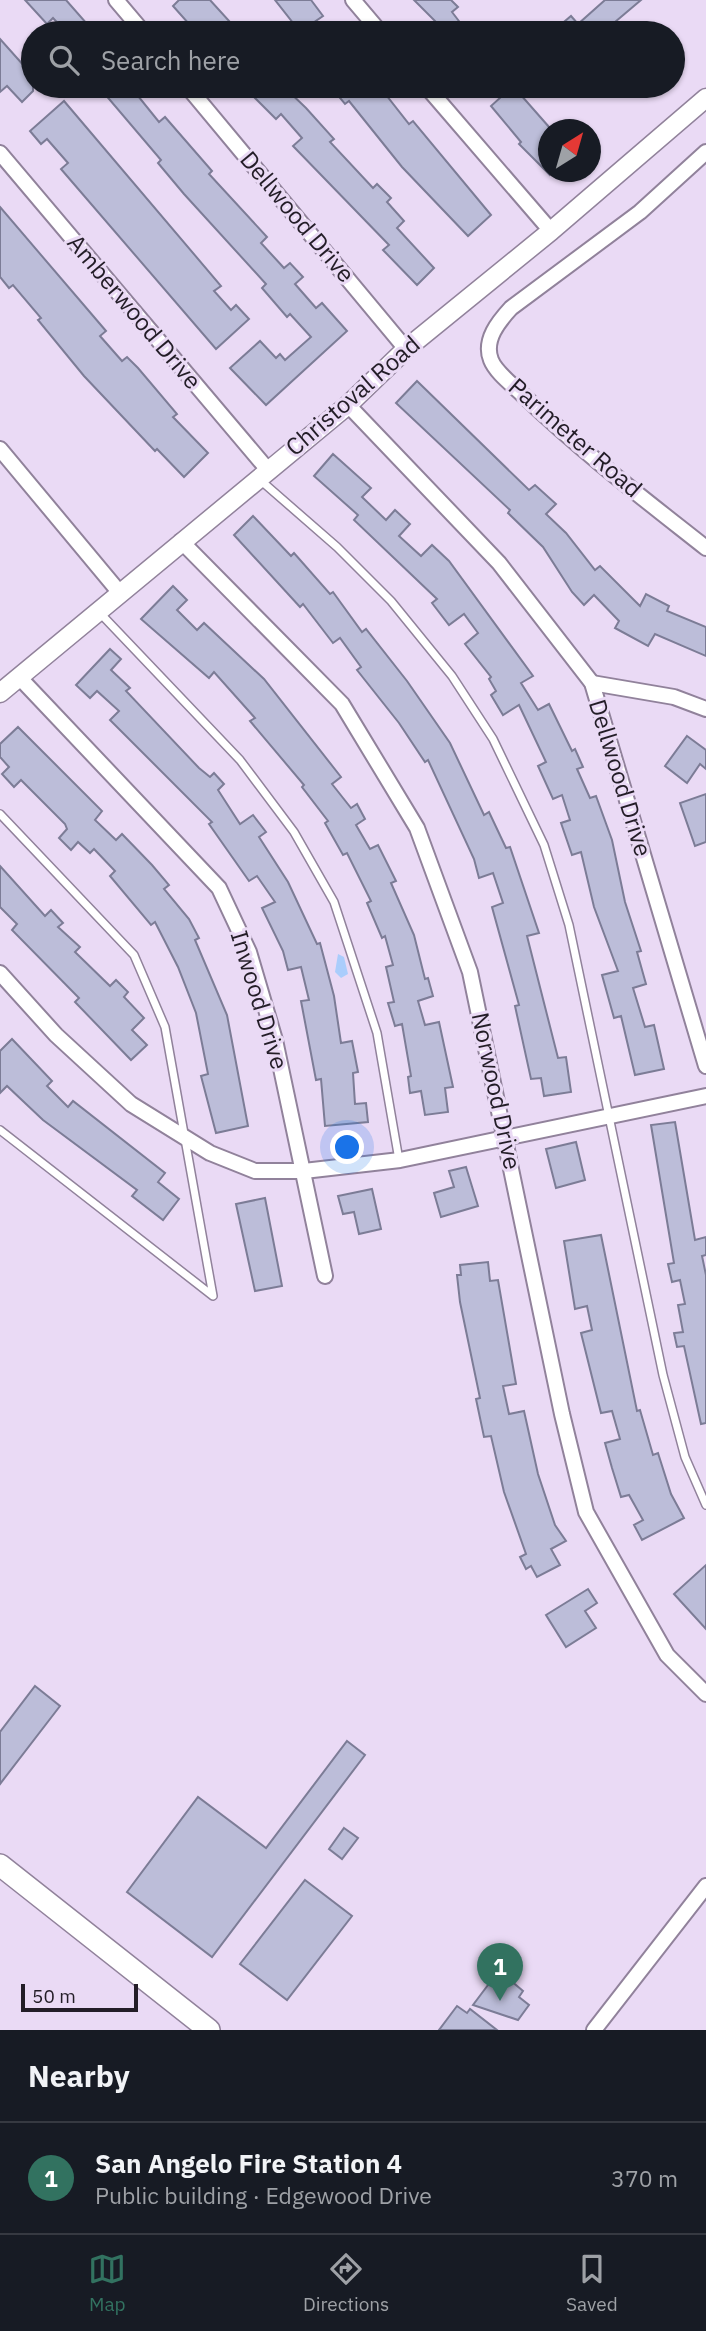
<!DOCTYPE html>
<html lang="en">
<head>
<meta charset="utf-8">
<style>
	body { margin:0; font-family:"IBM Plex Sans",sans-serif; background:#20242c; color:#f1f3f6 }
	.compass { position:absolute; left:538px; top:119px; width:63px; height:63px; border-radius:50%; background:#171b24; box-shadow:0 2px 5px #0004; rotate:37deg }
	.scale { position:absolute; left:21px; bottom:18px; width:117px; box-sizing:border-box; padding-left:7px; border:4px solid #231d27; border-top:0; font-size:19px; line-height:24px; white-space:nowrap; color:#231d27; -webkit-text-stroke:5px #eadaf5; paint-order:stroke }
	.you { position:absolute; left:348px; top:1148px; width:24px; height:24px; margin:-18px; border:5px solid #fff; border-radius:50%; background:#1a73e8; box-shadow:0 0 0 10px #1a73e833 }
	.badge { display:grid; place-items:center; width:46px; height:46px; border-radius:50%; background:#327260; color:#fff; font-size:23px; font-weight:700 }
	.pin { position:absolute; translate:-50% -58px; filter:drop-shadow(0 2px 4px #0008) }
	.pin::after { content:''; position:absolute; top:37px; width:24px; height:21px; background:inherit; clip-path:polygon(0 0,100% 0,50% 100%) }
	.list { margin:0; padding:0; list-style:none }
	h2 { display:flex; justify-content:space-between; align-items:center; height:91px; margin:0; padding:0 28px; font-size:30px }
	h2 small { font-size:23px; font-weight:400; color:#9ea1a6 }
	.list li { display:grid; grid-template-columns:46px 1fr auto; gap:21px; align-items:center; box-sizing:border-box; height:112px; padding:0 28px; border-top:2px solid #363941 }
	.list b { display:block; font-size:26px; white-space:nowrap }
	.list p { margin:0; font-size:23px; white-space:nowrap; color:#9ea1a6 }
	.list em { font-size:23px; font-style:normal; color:#9ea1a6 }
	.icon { flex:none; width:38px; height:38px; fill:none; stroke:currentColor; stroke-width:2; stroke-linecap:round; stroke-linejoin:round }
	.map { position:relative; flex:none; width:706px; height:2030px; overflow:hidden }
	.search { position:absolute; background:#171b24; box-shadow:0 2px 5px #0004; left:21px; right:21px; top:21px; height:77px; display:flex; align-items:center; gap:18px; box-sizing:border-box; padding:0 24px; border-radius:38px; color:#9ea1a6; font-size:26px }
	.sheet { height:203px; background:#171b24 }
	nav { display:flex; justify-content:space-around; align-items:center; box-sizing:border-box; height:98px; border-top:2px solid #363941; background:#171b24; font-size:19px; color:#9ea1a6 }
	nav a { display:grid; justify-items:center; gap:4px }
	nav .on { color:#327260 }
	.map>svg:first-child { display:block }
	.water { fill:#aacdfc }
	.building { fill:#bcbdd9; stroke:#7c7c96; stroke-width:2 }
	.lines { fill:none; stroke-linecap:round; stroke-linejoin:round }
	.service-casing { stroke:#91829b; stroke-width:10 }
	.minor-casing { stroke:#91829b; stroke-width:18 }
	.tertiary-casing { stroke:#91829b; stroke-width:21 }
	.secondary-casing { stroke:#91829b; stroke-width:24 }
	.service { stroke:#fff; stroke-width:7 }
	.minor { stroke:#fff; stroke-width:14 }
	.tertiary { stroke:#fff; stroke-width:18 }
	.secondary { stroke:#fff; stroke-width:21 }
	.labels { text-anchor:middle; stroke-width:6; stroke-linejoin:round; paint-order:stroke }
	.street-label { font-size:24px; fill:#231d27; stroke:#eadaf5 }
</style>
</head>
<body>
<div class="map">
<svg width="706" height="2030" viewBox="0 0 706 2030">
	<rect width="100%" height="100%" fill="#eadaf5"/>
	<!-- water -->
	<path class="water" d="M338,954L344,957L348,974L341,978L335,972Z"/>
	<!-- building -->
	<g class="building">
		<path d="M25,0H66L95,33H67L53,18L47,24Z"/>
		<path d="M179,0H210L240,33H197L173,6Z"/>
		<path d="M275,0H311L323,16L310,25L317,33H301Z"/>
		<path d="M414,0H451L458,7L452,12L468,33H447Z"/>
		<path d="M605,0H641L602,33H551L571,16L578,24Z"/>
		<path d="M0,39L33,76V91L22,102L7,86L0,92Z"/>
		<path d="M98,86H130L159,122L165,117L212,171L209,174L267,237L261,243L284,268L290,263L303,277L295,284L316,308L322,303L347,331L266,405L230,368L260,341L276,358L280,354L285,360L311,337L290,314L287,317L262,288L266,284L184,194L158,163L161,160Z"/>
		<path d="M243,86H283L306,108L334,139L330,142L373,188L377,184L391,198L387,202L404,221L397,228L434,268L417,285L383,250L389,245L293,146L302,138L281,114L276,119Z"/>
		<path d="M330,86H379L409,124L413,121L491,215L468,236L402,167L349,101L345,104Z"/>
		<path d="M490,86H513L549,127V174L519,144L521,142L491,106L501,97Z"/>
		<path d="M64,101L221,286L214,291L231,310L236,305L249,319L216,349L61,169L68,163L47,139L41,144L30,131Z"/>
		<path d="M0,207L106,331L100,336L122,361L127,357L138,368L177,414L173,417L208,453L184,477L157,449L155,451L84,376L38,320L41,318L13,285L9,288L0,277Z"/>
		<path d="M417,381L529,490L535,485L556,504L546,514L566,533L595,570L600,566L640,606L646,594L669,606L667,611L706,627V656L655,634L648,646L615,628L619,621L594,595L584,605L572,592L543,547L508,513L510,510L396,403Z"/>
		<path d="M333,454L371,488L362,497L386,520L395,510L410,524L399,536L421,556L432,545L449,561L533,676L521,683L538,710L549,704L572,751L575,749L583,767L577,769L590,798L596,796L612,840L625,902L641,951L637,952L646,984L633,988L645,1027L654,1025L664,1069L635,1075L621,1016L614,1018L602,975L618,971L594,907L581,852L572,855L561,823L570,820L562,795L553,799L538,766L546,762L519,705L503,715L491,695L496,691L489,679L491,677L465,644L478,633L464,614L449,625L432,603L437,599L354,520L358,515L314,476Z"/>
		<path d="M253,516L291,556L294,553L330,594L333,592L362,632L366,629L407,681L450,743L484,815L489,812L506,848L510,847L539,933L527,936L558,1058L566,1057L571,1092L544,1096L541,1078L531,1079L515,1006L519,1005L492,907L503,903L493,873L479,878L474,859L428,760L425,762L399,723L357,670L361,667L340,638L333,643L303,604L300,607L234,535Z"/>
		<path d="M173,586L187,600L177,610L197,630L204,623L264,679L341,777L332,784L351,808L357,804L365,819L356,825L370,849L378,845L396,881L391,883L414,935L425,979L428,978L433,996L418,1001L425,1025L439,1022L453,1087L445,1088L448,1112L425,1115L421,1091L410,1093L408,1077L411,1076L402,1024L395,1026L388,1003L394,1002L386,967L393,965L385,936L382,938L367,903L371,901L347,853L343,855L325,823L328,821L302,787L304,785L250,721L255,718L214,672L209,678L141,619Z"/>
		<path d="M110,649L121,659L111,670L130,688L126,691L199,768L210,777L214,773L224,784L218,790L240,824L253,815L266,832L259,837L288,882L317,944L320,943L334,996L341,1043L352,1041L358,1072L353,1073L355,1104L366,1103L368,1122L325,1126L321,1079L316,1080L301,1001L309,1000L301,967L288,970L283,951L262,908L275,902L257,876L249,881L209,824L212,822L110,720L119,711L97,691L90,698L76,685Z"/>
		<path d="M18,727L102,811L95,820L116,840L122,834L152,865L169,885L164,889L189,919L199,938L195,940L227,1015L248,1126L216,1133L201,1076L208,1074L196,1013L178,967L155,922L151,925L110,876L115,871L94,849L90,853L78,842L71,850L59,838L67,829L65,824L21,780L14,787L2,774L9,767L0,757V744Z"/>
		<path d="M687,736L706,750V769L700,764L687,783L665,766Z"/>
		<path d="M706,794V842L695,846L680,803Z"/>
		<path d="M0,866L45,916L51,910L63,923L58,927L80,947L75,952L110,986L116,980L128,992L124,997L144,1018L132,1030L147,1045L131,1060L75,1002L79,998L12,930L17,924L0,907Z"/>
		<path d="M12,1039L52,1081L47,1086L68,1107L73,1101L165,1173L158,1182L179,1199L163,1220L132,1196L137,1190L43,1120L7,1086L0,1093V1051Z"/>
		<path d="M675,1122L695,1240L706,1237V1255L702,1256L706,1275V1423L701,1424L684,1346L677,1347L674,1333L683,1332L678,1305L685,1304L680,1280L672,1282L668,1264L674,1263L651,1125Z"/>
		<path d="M576,1142L585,1180L556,1188L546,1149Z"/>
		<path d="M466,1167L478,1206L441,1217L434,1193L454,1187L449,1171Z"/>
		<path d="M372,1189L381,1229L359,1234L354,1212L343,1214L338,1196Z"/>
		<path d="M265,1198L282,1286L255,1291L236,1204Z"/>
		<path d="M601,1235L637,1411L640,1410L653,1455L658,1453L671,1494L684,1518L642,1540L634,1525L643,1520L629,1495L621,1497L612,1468L605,1443L620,1439L612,1411L601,1413L581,1333L592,1330L587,1306L575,1309L564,1241Z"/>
		<path d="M488,1262L490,1281L498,1280L516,1384L503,1386L509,1414L524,1411L538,1474L555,1525L566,1541L551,1549L560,1565L537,1577L531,1566L526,1569L520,1557L526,1554L504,1492L491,1436L484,1437L476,1399L480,1398L460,1302L457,1275H461L460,1265Z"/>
		<path d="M706,1565V1629L674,1594Z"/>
		<path d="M588,1589L597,1603L585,1611L596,1628L566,1647L546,1615Z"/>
		<path d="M35,1686L60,1706L0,1784V1732Z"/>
		<path d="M347,1741L365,1755L212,1957L127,1892L198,1797L266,1848Z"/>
		<path d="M344,1828L358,1838L342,1859L329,1849Z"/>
		<path d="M305,1880L352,1916L287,2000L240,1964Z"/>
		<path d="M494,1977L506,1985L510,1980L523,1991L519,1997L529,2005L518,2020L473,2005Z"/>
		<path d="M457,2006L467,2013L470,2009L497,2030H439Z"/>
	</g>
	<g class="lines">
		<!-- service casing -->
		<g class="service-casing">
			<g id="service">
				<path d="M259,479L337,547L391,601L452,676L493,739L544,845L569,925L663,1375L685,1457L706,1505"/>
				<path d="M99,612L240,760L294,832L334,902L377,1033L399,1160"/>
				<path d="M0,814L134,955L165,1027L213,1296L0,1130"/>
			</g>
		</g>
		<!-- minor casing -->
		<g class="minor-casing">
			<g id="minor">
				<path d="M116,0L144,33"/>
				<path d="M353,0L381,33"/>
				<path d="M187,86L406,349"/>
				<path d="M426,86L551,231"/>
				<path d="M706,152L640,212L511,308C499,321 483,340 491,360C496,373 514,386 524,396C581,451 644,499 706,548"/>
				<path d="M0,153L268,470"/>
				<path d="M348,405L499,563L592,683L706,1066"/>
				<path d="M0,449L120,593"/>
				<path d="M181,541L342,704L417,828L470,972L562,1414L586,1512L667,1655L706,1694"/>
				<path d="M19,677L219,888L249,952L275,1040L325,1276"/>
				<path d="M592,683L674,697L706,709"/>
				<path d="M0,973L56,1035L131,1104L210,1153L255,1171H304L400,1160L706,1096"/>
				<path d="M594,2030L706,1886"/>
			</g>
		</g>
		<!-- tertiary casing -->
		<g class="tertiary-casing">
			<path id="tertiary" d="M0,693L348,405L406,349L551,231L706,98"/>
		</g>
		<!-- secondary casing -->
		<g class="secondary-casing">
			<path id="secondary" d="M0,1865L209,2030"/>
		</g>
		<!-- service -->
		<use href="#service" class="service"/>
		<!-- minor -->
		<use href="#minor" class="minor"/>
		<!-- tertiary -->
		<use href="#tertiary" class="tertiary"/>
		<!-- secondary -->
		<use href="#secondary" class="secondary"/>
	</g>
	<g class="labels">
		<!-- street labels -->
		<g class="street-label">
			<text transform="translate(297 217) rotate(50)" y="8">Dellwood Drive</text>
			<text transform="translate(134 312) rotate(50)" y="8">Amberwood Drive</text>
			<text transform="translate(353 396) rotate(-41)" y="8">Christoval Road</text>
			<text transform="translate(575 438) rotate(41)" y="8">Parimeter Road</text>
			<text transform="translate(620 778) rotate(73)" y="8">Dellwood Drive</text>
			<text transform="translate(259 1000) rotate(73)" y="8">Inwood Drive</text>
			<text transform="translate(496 1091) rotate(78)" y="8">Norwood Drive</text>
		</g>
	</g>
</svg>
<svg class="compass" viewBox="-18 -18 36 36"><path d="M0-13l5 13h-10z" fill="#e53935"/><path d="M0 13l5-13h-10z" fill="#9ea1a6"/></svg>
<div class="scale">50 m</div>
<div class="you"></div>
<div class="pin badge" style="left:500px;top:2001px">1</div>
<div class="search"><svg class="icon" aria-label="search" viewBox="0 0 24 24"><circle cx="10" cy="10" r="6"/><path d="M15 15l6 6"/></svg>Search here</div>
</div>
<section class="sheet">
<h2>Nearby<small></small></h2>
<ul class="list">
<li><span class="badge">1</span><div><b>San Angelo Fire Station 4</b><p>Public building · Edgewood Drive</p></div><em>370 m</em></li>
</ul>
</section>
<nav>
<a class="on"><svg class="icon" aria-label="map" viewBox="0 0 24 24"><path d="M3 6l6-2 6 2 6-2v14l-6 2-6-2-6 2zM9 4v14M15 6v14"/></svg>Map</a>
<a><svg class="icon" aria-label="directions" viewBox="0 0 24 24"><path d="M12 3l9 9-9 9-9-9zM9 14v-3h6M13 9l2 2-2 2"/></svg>Directions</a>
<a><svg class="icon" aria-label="saved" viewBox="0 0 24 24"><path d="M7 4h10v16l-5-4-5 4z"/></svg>Saved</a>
</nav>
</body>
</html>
